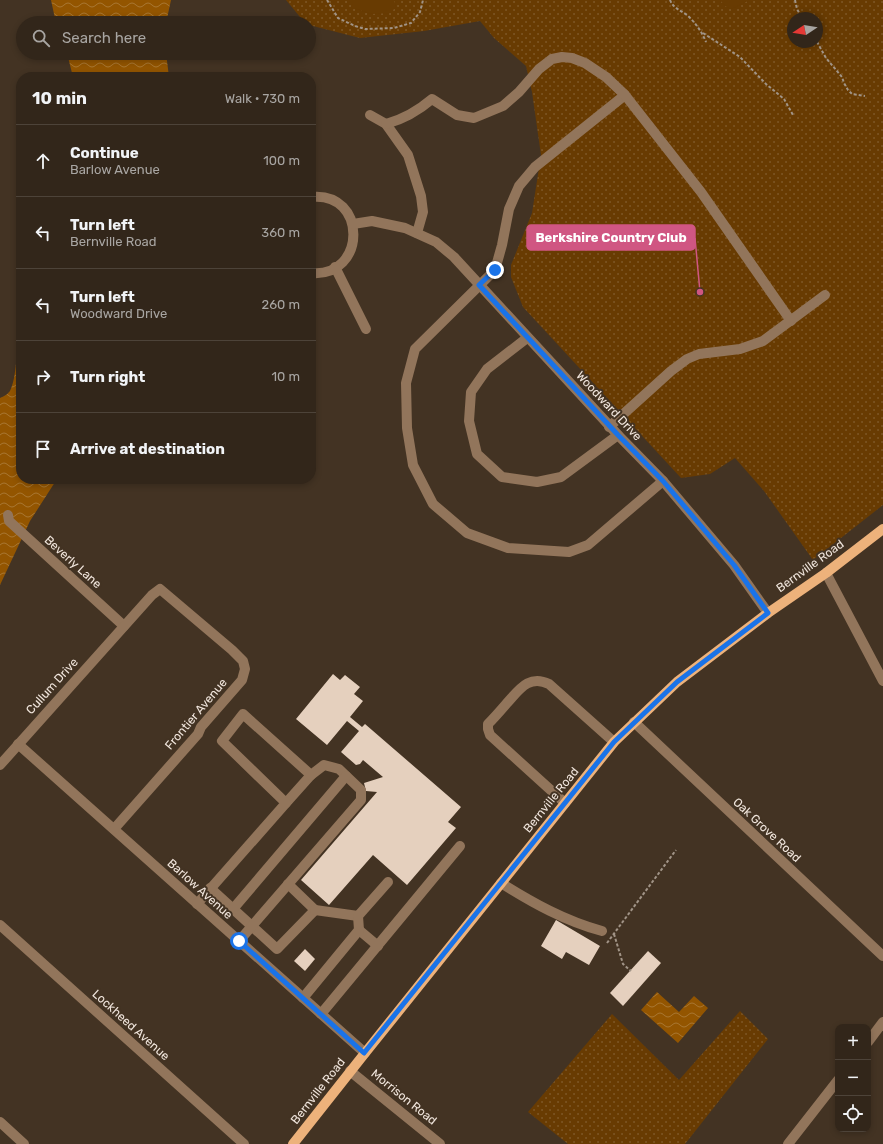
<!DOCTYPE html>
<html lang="en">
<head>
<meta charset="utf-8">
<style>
	body { margin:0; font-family:Rubik,sans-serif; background:#3d3227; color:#f1f3f6 }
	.controls { position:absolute; right:12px; bottom:12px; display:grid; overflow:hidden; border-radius:8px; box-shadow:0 2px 6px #0003 }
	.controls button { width:36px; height:36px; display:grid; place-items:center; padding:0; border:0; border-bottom:1px solid #4d4339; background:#32261a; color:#f1f3f6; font:20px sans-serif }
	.compass { position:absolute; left:787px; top:12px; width:36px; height:36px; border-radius:50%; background:#32261a; box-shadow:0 2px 6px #0003; rotate:258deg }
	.stop { position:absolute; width:12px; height:12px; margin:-9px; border:3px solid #1a73e8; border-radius:50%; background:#fff }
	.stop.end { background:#1a73e8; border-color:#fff; box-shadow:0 1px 4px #0008 }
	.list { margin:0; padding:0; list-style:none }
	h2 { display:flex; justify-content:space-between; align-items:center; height:52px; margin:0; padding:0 16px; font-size:17px }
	h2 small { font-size:13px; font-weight:400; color:#a8a5a2 }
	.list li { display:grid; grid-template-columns:26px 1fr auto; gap:12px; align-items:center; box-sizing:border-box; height:72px; padding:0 16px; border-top:1px solid #4d4339 }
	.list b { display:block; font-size:15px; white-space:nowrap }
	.list p { margin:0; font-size:13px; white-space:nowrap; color:#a8a5a2 }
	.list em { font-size:13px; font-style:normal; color:#a8a5a2 }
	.icon { flex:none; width:22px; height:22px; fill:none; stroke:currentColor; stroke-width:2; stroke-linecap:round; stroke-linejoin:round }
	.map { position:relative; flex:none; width:883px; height:1144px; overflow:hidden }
	.search { position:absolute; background:#32261a; box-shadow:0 2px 6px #0003; left:16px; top:16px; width:300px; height:44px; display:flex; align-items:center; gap:10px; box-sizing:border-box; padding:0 14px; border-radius:22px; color:#a8a5a2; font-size:15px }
	.panel { position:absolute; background:#32261a; box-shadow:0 2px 6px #0003; left:16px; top:72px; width:300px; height:412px; border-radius:16px }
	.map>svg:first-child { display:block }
	.grass { fill:url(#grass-dots); fill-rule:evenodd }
	.garden { fill:#683b02 }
	.water { fill:url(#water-waves) }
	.building { fill:#e5d0be }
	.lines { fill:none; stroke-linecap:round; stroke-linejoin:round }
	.path { stroke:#a19487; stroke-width:2; stroke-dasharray:3 2; stroke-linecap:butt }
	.minor { stroke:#92755b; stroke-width:10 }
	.major { stroke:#edb27b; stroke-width:10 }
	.route { stroke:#1a73e8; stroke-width:5 }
	.labels { text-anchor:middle; stroke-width:4; stroke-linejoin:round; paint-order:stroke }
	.street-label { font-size:12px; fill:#f1e6dd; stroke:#433323 }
	.leader { fill:none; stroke:#d05682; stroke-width:1.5 }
	.callout-dot { fill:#d05682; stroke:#433323; stroke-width:1.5 }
	.callout { fill:#d05682; stroke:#d05682; stroke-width:1.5 }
	.callout-label { font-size:13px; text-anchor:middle; font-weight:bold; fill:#fff }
</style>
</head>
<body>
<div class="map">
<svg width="883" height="1144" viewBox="0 0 883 1144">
	<defs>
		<pattern id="grass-dots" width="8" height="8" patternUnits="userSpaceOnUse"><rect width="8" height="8" fill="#683b02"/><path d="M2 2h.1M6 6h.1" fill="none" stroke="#7e5726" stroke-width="1.8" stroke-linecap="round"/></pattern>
		<pattern id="water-waves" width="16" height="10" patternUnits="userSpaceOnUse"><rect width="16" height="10" fill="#935500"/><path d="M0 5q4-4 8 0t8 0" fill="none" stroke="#a87631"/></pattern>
	</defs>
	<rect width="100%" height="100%" fill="#433323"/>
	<!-- grass -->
	<g class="grass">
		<path d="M286,0H883V505L813,560L764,491L735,458L710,474L681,478L523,307L511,277V265L532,213L541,155L532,92L526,66L494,38L480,21L424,31L360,38L309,25V23H305ZM793,18H817V42H793Z"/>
		<path d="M740,1011L768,1039L685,1144H568L528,1112L612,1014L679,1080Z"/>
	</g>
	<!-- garden -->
	<g class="garden">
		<path d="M352,0H394L396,7L390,13L372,14L356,9L352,4Z"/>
		<path d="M720,0H750L731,9L725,6Z"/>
	</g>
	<!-- water -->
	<g class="water">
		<path d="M51,0H171L166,23H56Z"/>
		<path d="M67,53H166L169,77H73Z"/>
		<path d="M21,331V479H57L30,521L0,585V398C4,396 7,395 10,391C17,378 16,347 21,331Z"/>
		<path d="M657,992L679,1012L694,996L708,1008L678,1043L641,1010Z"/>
	</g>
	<!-- building -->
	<g class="building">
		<path d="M333,674L340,680L345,675L360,687L354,694L363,701L350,717L362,727L365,724L461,807L448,822L456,828L407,885L373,855L329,905L301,880L377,792L366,791L364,783L383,777L363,760L360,764L356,765L341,752L359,731L347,721L327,745L296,719Z"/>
		<path d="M556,920L600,946L589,965L566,952L562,959L541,946Z"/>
		<path d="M305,949L315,959L305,971L294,961Z"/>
		<path d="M648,951L661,963L623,1006L610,993Z"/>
	</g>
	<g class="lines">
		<!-- path -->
		<g class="path">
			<path d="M327,0L338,18L355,26L365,29L394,28L411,23L420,12L423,0"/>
			<path d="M670,0C673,8 680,10 687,15C695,22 702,32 706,42"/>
			<path d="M795,0L797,9L802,18"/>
			<path d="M703,33L740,57L766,84L784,99L793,115"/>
			<path d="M817,42L826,58L842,77L844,83L848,90L852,94L865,96"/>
			<path d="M614,934L623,964L631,971"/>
			<path d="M607,943L676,850"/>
		</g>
		<!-- minor -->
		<g class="minor">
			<path d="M625,95L535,167L519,186L509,209L502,245L495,270L415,349L406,383L407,428L413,465L433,504L467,533L508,548L569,552L588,545L663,481"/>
			<path d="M370,115L386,124L408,155L421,196L423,212L417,233"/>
			<path d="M386,124C404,119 418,111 432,99L457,115L474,118L503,106L519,92L539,69L552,59L562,57L572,58L585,63L606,77L625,95L701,192L791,321"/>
			<path d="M311,197C368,191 367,278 311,273"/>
			<path d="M353,224L372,221L405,228L436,242L454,257L618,435L663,481L734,565L768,613"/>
			<path d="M335,267L366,329"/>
			<path d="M527,338L487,369L471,392L469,421L477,454L502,477L537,482L561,477L618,435"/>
			<path d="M609,427L671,371L687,359L699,354L740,349L763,341L825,295"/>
			<path d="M8,515L9,521L124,626"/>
			<path d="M826,573L883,681"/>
			<path d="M634,722L883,956"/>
			<path d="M18,744L365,1053"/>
			<path d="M0,765L152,595L160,589L232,650L243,661L245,669L242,680L201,727L198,734L114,829"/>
			<path d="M286,803L311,775"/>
			<path d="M565,803L490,735L488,729V724C495,717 501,710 507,703C519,690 529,674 549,684L614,742"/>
			<path d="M501,883C533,903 565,921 602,931"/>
			<path d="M210,888L277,949L315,910L288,884"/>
			<path d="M197,904L286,803L222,741L243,714L311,775L324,765L339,769L361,790V800L239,941"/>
			<path d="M233,909L346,776"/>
			<path d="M315,910L358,916"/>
			<path d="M0,925L244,1144"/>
			<path d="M359,930L378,946"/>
			<path d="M303,998L359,930L358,916L388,882"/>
			<path d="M321,1014L460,846"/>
			<path d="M868,1042L883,1022"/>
			<path d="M350,1071L440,1144"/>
			<path d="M0,1122L24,1144"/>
			<path d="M788,1144L838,1080"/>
		</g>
		<!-- major -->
		<path class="major" d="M293,1144L365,1053L614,742L677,682L768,613L826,573L883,529"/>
	</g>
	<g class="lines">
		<!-- route -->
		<path class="route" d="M239,941L364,1053L614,742L677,682L768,613L734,565L663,481L618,435L479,285L495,270"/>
	</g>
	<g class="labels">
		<!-- street labels -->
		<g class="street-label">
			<text transform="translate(609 406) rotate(47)" y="4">Woodward Drive</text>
			<text transform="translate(73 562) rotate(42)" y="4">Beverly Lane</text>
			<text transform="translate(810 566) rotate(-36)" y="4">Bernville Road</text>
			<text transform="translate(52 686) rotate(-48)" y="4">Cullum Drive</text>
			<text transform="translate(196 714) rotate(-50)" y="4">Frontier Avenue</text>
			<text transform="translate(551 800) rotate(-51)" y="4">Bernville Road</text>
			<text transform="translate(767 830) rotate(43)" y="4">Oak Grove Road</text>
			<text transform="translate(200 889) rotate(42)" y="4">Barlow Avenue</text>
			<text transform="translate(131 1025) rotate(42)" y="4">Lockheed Avenue</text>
			<text transform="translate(318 1091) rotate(-52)" y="4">Bernville Road</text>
			<text transform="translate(404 1097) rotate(39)" y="4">Morrison Road</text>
		</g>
	</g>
	<!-- callouts -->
	<path class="leader" d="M700 292L695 238"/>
	<circle class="callout-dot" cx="700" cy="292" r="4"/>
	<rect class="callout" x="527" y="225" width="168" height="25" rx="4"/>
	<g class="callout-label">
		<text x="611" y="242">Berkshire Country Club</text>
	</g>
</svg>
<div class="controls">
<button>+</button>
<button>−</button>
<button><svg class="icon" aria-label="locate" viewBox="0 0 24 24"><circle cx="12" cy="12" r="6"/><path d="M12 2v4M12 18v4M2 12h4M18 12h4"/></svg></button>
</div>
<svg class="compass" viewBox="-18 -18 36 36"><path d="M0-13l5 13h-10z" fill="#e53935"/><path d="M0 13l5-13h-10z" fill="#a8a5a2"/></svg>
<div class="stop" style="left:239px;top:941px"></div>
<div class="stop end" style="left:495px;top:270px"></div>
<div class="search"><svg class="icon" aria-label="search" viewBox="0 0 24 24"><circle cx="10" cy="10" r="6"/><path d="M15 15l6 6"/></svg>Search here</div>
<section class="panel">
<h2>10 min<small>Walk · 730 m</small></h2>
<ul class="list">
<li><svg class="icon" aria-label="ahead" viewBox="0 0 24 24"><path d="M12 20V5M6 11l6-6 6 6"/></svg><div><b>Continue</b><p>Barlow Avenue</p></div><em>100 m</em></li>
<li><svg class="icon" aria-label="left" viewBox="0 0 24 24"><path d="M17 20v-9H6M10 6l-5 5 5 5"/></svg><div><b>Turn left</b><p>Bernville Road</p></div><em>360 m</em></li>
<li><svg class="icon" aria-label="left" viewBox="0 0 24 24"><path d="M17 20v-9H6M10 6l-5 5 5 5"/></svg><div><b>Turn left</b><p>Woodward Drive</p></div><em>260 m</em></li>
<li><svg class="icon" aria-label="right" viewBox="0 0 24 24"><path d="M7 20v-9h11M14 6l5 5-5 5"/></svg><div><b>Turn right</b></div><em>10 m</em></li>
<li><svg class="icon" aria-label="arrive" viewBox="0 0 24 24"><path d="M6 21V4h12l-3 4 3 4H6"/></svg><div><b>Arrive at destination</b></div></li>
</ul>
</section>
</div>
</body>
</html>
